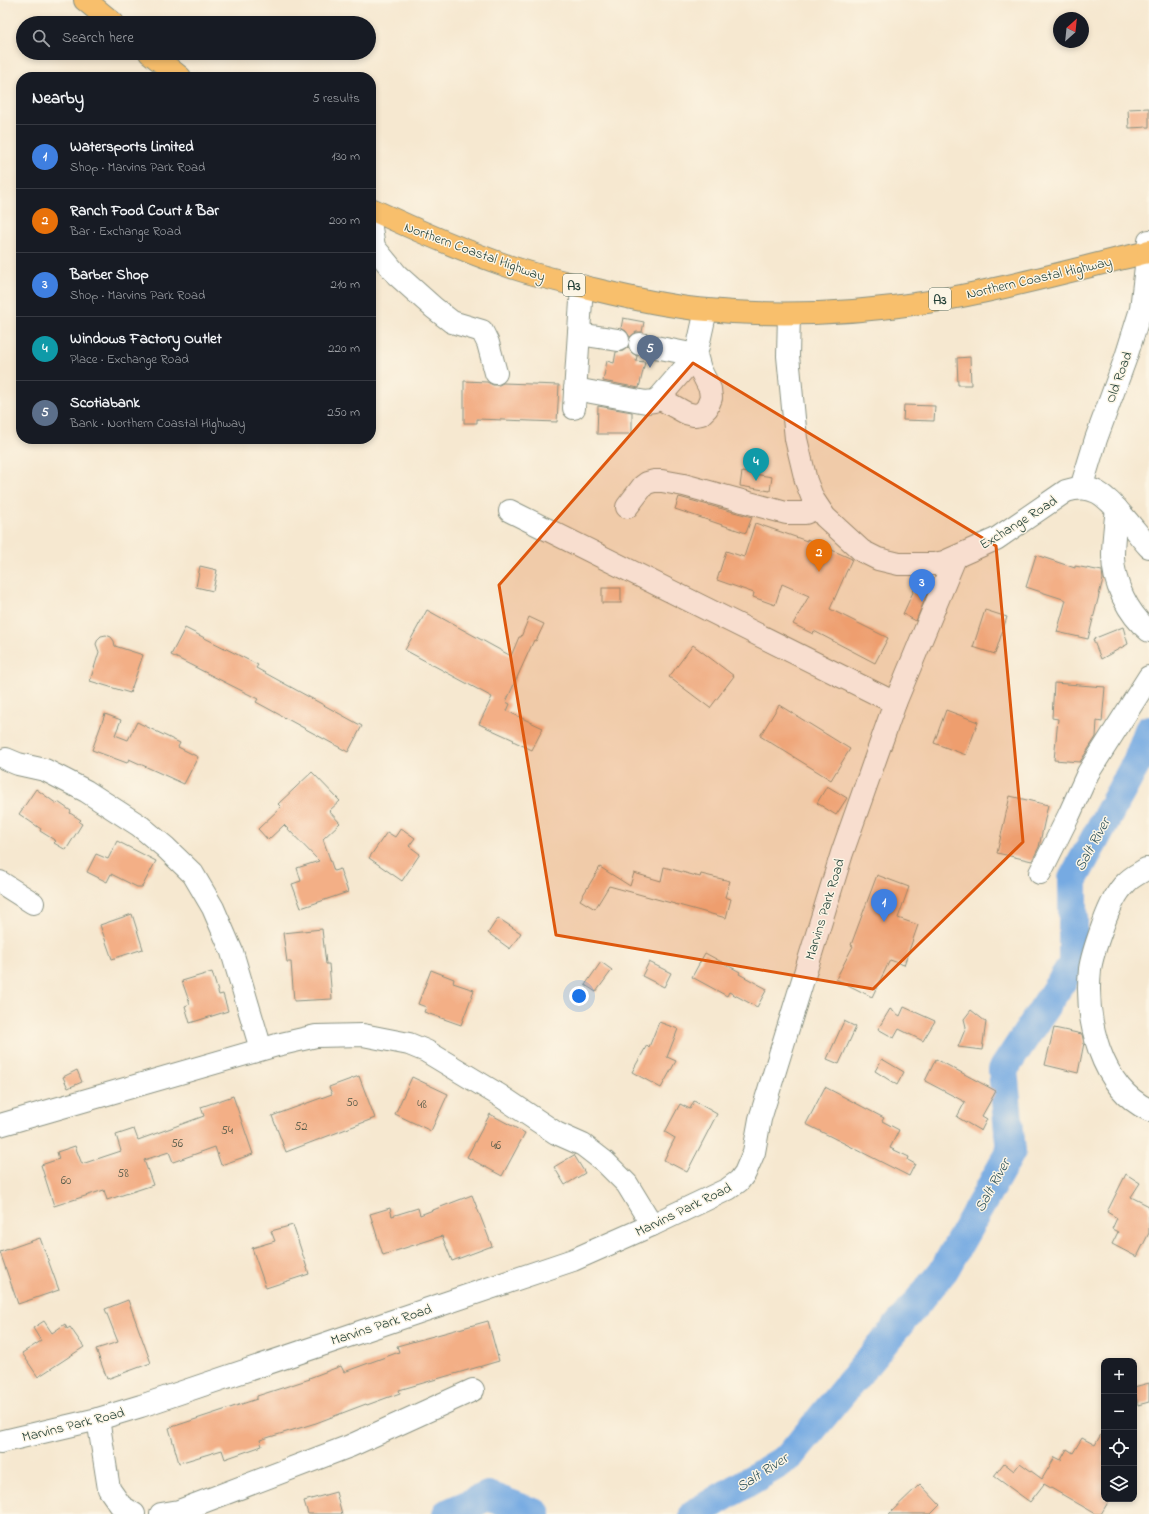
<!DOCTYPE html>
<html lang="en">
<head>
<meta charset="utf-8">
<style>
	body { margin:0; font-family:"Indie Flower",sans-serif; background:#242831; color:#f1f3f6 }
	.controls { position:absolute; right:12px; bottom:12px; display:grid; overflow:hidden; border-radius:8px; box-shadow:0 2px 6px #0003 }
	.controls button { width:36px; height:36px; display:grid; place-items:center; padding:0; border:0; border-bottom:1px solid #363941; background:#171b24; color:#f1f3f6; font:20px sans-serif }
	.compass { position:absolute; left:1053px; top:12px; width:36px; height:36px; border-radius:50%; background:#171b24; box-shadow:0 2px 6px #0003; rotate:27deg }
	.you { position:absolute; left:579px; top:996px; width:14px; height:14px; margin:-10px; border:3px solid #fff; border-radius:50%; background:#1a73e8; box-shadow:0 0 0 6px #1a73e833 }
	.badge { display:grid; place-items:center; width:26px; height:26px; border-radius:50%; background:#d1495b; color:#fff; font-size:13px; font-weight:700 }
	.pin { position:absolute; translate:-50% -33px; filter:drop-shadow(0 1px 2px #0008) }
	.pin::after { content:''; position:absolute; top:21px; width:14px; height:12px; background:inherit; clip-path:polygon(0 0,100% 0,50% 100%) }
	.list { margin:0; padding:0; list-style:none }
	h2 { display:flex; justify-content:space-between; align-items:center; height:52px; margin:0; padding:0 16px; font-size:17px }
	h2 small { font-size:13px; font-weight:400; color:#9ea1a6 }
	.list li { display:grid; grid-template-columns:26px 1fr auto; gap:12px; align-items:center; box-sizing:border-box; height:64px; padding:0 16px; border-top:1px solid #363941 }
	.list b { display:block; font-size:15px; white-space:nowrap }
	.list p { margin:0; font-size:13px; white-space:nowrap; color:#9ea1a6 }
	.list em { font-size:13px; font-style:normal; color:#9ea1a6 }
	.icon { flex:none; width:22px; height:22px; fill:none; stroke:currentColor; stroke-width:2; stroke-linecap:round; stroke-linejoin:round }
	.map { position:relative; flex:none; width:1149px; height:1514px; overflow:hidden }
	.search { position:absolute; background:#171b24; box-shadow:0 2px 6px #0003; left:16px; top:16px; width:360px; height:44px; display:flex; align-items:center; gap:10px; box-sizing:border-box; padding:0 14px; border-radius:22px; color:#9ea1a6; font-size:15px }
	.panel { position:absolute; background:#171b24; box-shadow:0 2px 6px #0003; left:16px; top:72px; width:360px; height:372px; border-radius:16px }
	.map>svg:first-child { display:block }
	.lines { fill:none; stroke-linecap:round; stroke-linejoin:round }
	.river { stroke:#76aae2; stroke-width:30 }
	.building { fill:#f3af86 }
	.minor-casing { stroke:#8a9282; stroke-width:24 }
	.major-casing { stroke:#8a9282; stroke-width:24 }
	.minor { stroke:#fff; stroke-width:22 }
	.major { stroke:#f8bf6c; stroke-width:22 }
	.major-bridge-casing { stroke:#8a9282; stroke-width:24; stroke-linecap:butt }
	.major-bridge { stroke:#f8bf6c; stroke-width:22 }
	.marked { fill:#de580e; fill-opacity:0.2; stroke:#de580e; stroke-width:3; stroke-linejoin:round }
	.labels { text-anchor:middle; stroke-width:3; stroke-linejoin:round; paint-order:stroke }
	.number-label { font-size:12px; fill:#545a48 }
	.shield { fill:#fcf5e5; stroke:#617469; stroke-width:1 }
	.shield-label { font-size:13px; font-weight:bold; fill:#1f3d34 }
	.street-label { font-size:14px; fill:#1f3d34; stroke:#fcf5e5 }
	.water-label { font-size:15px; font-style:italic; fill:#355860; stroke:#fcf5e5 }
</style>
</head>
<body>
<div class="map">
<svg width="1149" height="1514" viewBox="0 0 1149 1514">
	<rect width="100%" height="100%" fill="#fcf5e5"/>
	<filter id="ink" filterUnits="userSpaceOnUse"><feTurbulence type="fractalNoise" baseFrequency=".025" numOctaves="2"/><feDisplacementMap in="SourceGraphic" scale="8" xChannelSelector="R" yChannelSelector="G"/><feConvolveMatrix kernelMatrix="1 2 1 2 8 2 1 2 1" color-interpolation-filters="sRGB"/></filter>
	<filter id="wash" filterUnits="userSpaceOnUse"><feTurbulence type="fractalNoise" baseFrequency=".012" numOctaves="4" result="noise"/><feDisplacementMap in="SourceGraphic" scale="16" xChannelSelector="R" yChannelSelector="G"/><feGaussianBlur stdDeviation="0.9" result="paint"/><feColorMatrix in="noise" values="0 0 0 0 0 0 0 0 0 0 0 0 0 0 0 0 0 1.4 0 .05"/><feComposite in="paint" operator="in"/></filter>
	<g filter="url(#wash)">
		<rect width="100%" height="100%" fill="#f6e8d0"/>
		<g class="lines">
			<!-- river -->
			<g class="river">
				<path d="M447,1514L488,1496L536,1514"/>
				<path d="M694,1514L788,1458L944,1270L1011,1151L1003,1070L1073,964V879L1138,760L1149,730"/>
			</g>
		</g>
		<g id="blocks">
			<!-- building -->
			<g class="building">
				<path d="M1149,108V127L1129,128L1128,109Z"/>
				<path d="M623,318L644,322L642,332H636L630,337L626,331L621,328Z"/>
				<path d="M628,347L632,353L637,356L636,361L645,362L639,388L603,381L607,361L614,363L616,352L623,351Z"/>
				<path d="M970,357L971,385H958L957,358Z"/>
				<path d="M464,381L487,382L493,385H499L503,383L559,385L557,422L477,419V423H464Z"/>
				<path d="M904,405L935,406L934,421L903,420Z"/>
				<path d="M598,406L632,412V434H597Z"/>
				<path d="M742,472L772,477L770,491L740,486Z"/>
				<path d="M679,497L752,517L746,533L675,509Z"/>
				<path d="M755,523L807,541V539L852,559L830,609L888,638L875,663L814,631L813,634L793,624L809,596L782,584L775,605L753,597L754,593L717,580L726,551L744,557Z"/>
				<path d="M1036,555L1075,568V566L1102,571L1103,579L1088,639L1057,632L1066,600L1026,587Z"/>
				<path d="M200,566L217,570L213,591L196,587Z"/>
				<path d="M919,579L931,584L916,621L903,614Z"/>
				<rect x="602" y="588" width="19" height="15"/>
				<path d="M427,610L511,656L519,637H521L529,617L544,624L536,641L534,640L506,702L510,704L507,711L543,728L532,750L513,741L514,740L479,724L492,697L405,650Z"/>
				<path d="M985,610L1007,617L995,654L973,647Z"/>
				<path d="M1123,627L1128,644L1101,659L1093,639Z"/>
				<path d="M185,628L258,665L256,668L362,726L348,752L256,702L258,699L171,655Z"/>
				<path d="M106,635L111,637L114,641L115,646L143,655L130,693L90,681L99,652L96,644L98,639L101,636Z"/>
				<path d="M693,645L734,676L710,708L669,677Z"/>
				<path d="M1054,683L1105,687L1102,722L1097,721L1096,737L1080,762L1054,760L1058,719L1052,718Z"/>
				<path d="M779,705L850,749L831,780L760,736Z"/>
				<path d="M946,710L978,722L966,755L934,743Z"/>
				<path d="M105,714L121,720L115,735L128,740L137,722L180,743L178,747L198,757L184,784L129,759L127,763L92,750Z"/>
				<path d="M312,772L340,801L329,811L340,823L323,839L334,871L340,869L348,892L301,908L292,884L301,881L297,868L319,861L284,825L268,840L258,829L281,807L278,804Z"/>
				<path d="M827,786L847,798L836,815L817,803Z"/>
				<path d="M36,789L57,804L58,802L71,811L70,813L81,820L79,822L82,824L66,850L54,843L56,841L40,831L41,829L19,814Z"/>
				<path d="M1010,796L1048,805L1039,847L1032,861L997,853Z"/>
				<path d="M401,828L415,838L409,846L420,854L402,881L369,858L387,832L395,837Z"/>
				<path d="M117,841L156,861L142,887H137L111,874L107,882L87,872L96,854L108,859Z"/>
				<path d="M600,867L630,886L634,873L661,881L664,867L700,877L701,874L730,881L725,897L731,899L726,918L609,886L595,909L580,900Z"/>
				<path d="M877,875L909,887L898,918L918,925L904,965L890,960L872,997L836,979L853,946L851,945Z"/>
				<path d="M132,914L143,949L112,959L100,925Z"/>
				<path d="M498,918L521,933L510,949L488,933Z"/>
				<path d="M322,929L326,964H329L332,999L294,1001L291,962H287L283,933Z"/>
				<path d="M705,953L740,972L739,974L767,989L757,1007L729,992L727,996L692,977Z"/>
				<path d="M601,962L612,970L596,992L585,985Z"/>
				<path d="M649,962L671,973L664,987L642,976Z"/>
				<path d="M431,970L454,979L453,983L474,990L461,1025L424,1012L426,1007L418,1004Z"/>
				<path d="M212,972L219,995L223,994L228,1011L190,1023L185,1006L190,1004L182,981Z"/>
				<path d="M904,1007L935,1021L923,1041L899,1029L894,1038L878,1029L890,1009L900,1016Z"/>
				<path d="M971,1010L986,1022L982,1050L958,1047L966,1027L964,1019Z"/>
				<path d="M844,1021L856,1027L839,1064L827,1059Z"/>
				<path d="M659,1022L678,1029L667,1057L676,1061L661,1088L632,1072L647,1045L649,1047Z"/>
				<path d="M1054,1028L1082,1034L1084,1043L1078,1073L1045,1065Z"/>
				<path d="M882,1059L904,1072L897,1085L875,1071Z"/>
				<path d="M936,1059L996,1091L982,1116L987,1119L981,1131L957,1117L965,1102L925,1081Z"/>
				<path d="M77,1070L82,1082L68,1088L63,1077Z"/>
				<path d="M359,1076L375,1118L286,1152L272,1116L332,1094L329,1087Z"/>
				<path d="M412,1077L448,1094L431,1131L395,1114Z"/>
				<path d="M825,1087L884,1118L882,1121L899,1130L890,1148L909,1157L908,1160L915,1164L909,1176L806,1124Z"/>
				<path d="M233,1096L253,1154L221,1165L215,1147L173,1162L169,1152L144,1160L153,1185L107,1200L104,1190L54,1206L41,1165L59,1159L57,1152L75,1146L82,1164L121,1151L116,1135L134,1129L138,1140L204,1116L201,1107Z"/>
				<path d="M694,1101L717,1114L687,1172L664,1160L675,1138L665,1132L680,1104L690,1109Z"/>
				<path d="M490,1114L525,1133L502,1176L467,1157Z"/>
				<path d="M574,1155L585,1173L565,1185L554,1167Z"/>
				<path d="M1126,1174L1140,1183L1131,1197L1149,1206V1233L1137,1257L1112,1244L1118,1232L1112,1229L1117,1218L1107,1212Z"/>
				<path d="M472,1195L492,1246L452,1261L442,1236L383,1255L370,1214L390,1208L392,1216L418,1208L420,1215Z"/>
				<path d="M293,1225L309,1274L266,1288L252,1248L275,1241L271,1231Z"/>
				<path d="M40,1238L59,1290L18,1304L0,1252Z"/>
				<path d="M128,1300L151,1363L107,1379L96,1349L118,1342L105,1309Z"/>
				<path d="M44,1321L52,1333L65,1324L67,1329L70,1327L84,1347L38,1377L22,1353L41,1341L33,1328Z"/>
				<path d="M488,1321L499,1361L399,1390L400,1393L367,1405L366,1404L316,1423L260,1440L262,1446L225,1459L222,1450L179,1463L169,1428L257,1399V1396L310,1379L309,1378L341,1366L344,1372L399,1352L397,1346Z"/>
				<path d="M1149,1383V1402L1138,1405L1134,1387Z"/>
				<path d="M1104,1429V1499H1110L1101,1514H1096L1044,1484L1030,1502L994,1476L1004,1463L1014,1471L1020,1463L1042,1479L1055,1457L1061,1460L1067,1449L1073,1453L1082,1438L1095,1445Z"/>
				<path d="M920,1484L940,1505L931,1514H889Z"/>
				<path d="M336,1492L342,1514H308L304,1501Z"/>
			</g>
		</g>
	</g>
	<g filter="url(#ink)">
		<use href="#blocks" fill-opacity="0" stroke="#8a9282" stroke-width="1"/>
		<g class="lines">
			<!-- minor casing -->
			<g class="minor-casing">
				<g id="minor">
					<path d="M371,228L374,247L397,275L434,308L452,322L482,331L488,343L496,373"/>
					<path d="M789,314L788,356L796,439L806,481L813,499L825,517L862,551L878,559L899,564H934L944,562L996,539L1066,491C1094,482 1106,497 1123,516C1132,526 1140,537 1149,547"/>
					<path d="M579,334L618,340"/>
					<path d="M575,389L646,402L654,401L659,398L696,355L640,344"/>
					<path d="M659,398L686,413L694,415L701,414L707,408L711,398L710,389L700,369L696,355L706,310"/>
					<path d="M574,408L582,286"/>
					<path d="M1081,488L1096,439L1126,357L1141,309L1149,241"/>
					<path d="M627,507L643,486L647,483L654,481H662L684,485L786,513H805L818,508"/>
					<path d="M1117,509C1115,525 1113,540 1113,556C1113,583 1128,614 1149,631"/>
					<path d="M510,511L895,703"/>
					<path d="M6,759L18,764L45,770L86,791L140,826L165,847L193,874L213,908L232,952L261,1049"/>
					<path d="M1149,869H1146C1140,873 1131,877 1126,883C1115,893 1108,911 1103,925C1098,939 1092,955 1090,969C1085,1019 1100,1087 1149,1110"/>
					<path d="M1040,873L1069,815L1088,773L1149,677"/>
					<path d="M0,882L33,903"/>
					<path d="M0,1125L277,1045L316,1036L363,1035L409,1044L426,1051L499,1095L556,1133L583,1145L605,1162L627,1184L652,1225"/>
					<path d="M98,1419L109,1489L121,1506L134,1514"/>
					<path d="M0,1442L98,1419L141,1406L573,1260L652,1225L728,1189L739,1181L745,1173L754,1152L760,1119L842,853L895,703L955,558"/>
					<path d="M161,1514L179,1511L350,1446L473,1390"/>
				</g>
			</g>
			<!-- major casing -->
			<g class="major-casing">
				<g id="major">
					<path d="M85,0L113,23"/>
					<path d="M150,53L180,77"/>
					<path d="M371,209C416,230 461,250 508,266C537,276 567,283 597,290C630,298 663,305 696,309C773,317 852,314 928,302C1002,290 1075,269 1148,252"/>
				</g>
			</g>
			<!-- minor -->
			<use href="#minor" class="minor"/>
			<!-- major -->
			<use href="#major" class="major"/>
			<!-- major-bridge casing -->
			<g class="major-bridge-casing">
				<path id="major-bridge" d="M1148,252L1149,251"/>
			</g>
			<!-- major-bridge -->
			<use href="#major-bridge" class="major-bridge"/>
		</g>
	</g>
	<!-- marked area -->
	<path class="marked" d="M693,363L996,546L1023,842L873,989L556,935L499,585Z"/>
	<g class="labels">
		<!-- number labels -->
		<g class="number-label">
			<text x="352" y="1106">50</text>
			<text x="422" y="1108">48</text>
			<text x="301" y="1130">52</text>
			<text x="227" y="1134">54</text>
			<text x="177" y="1147">56</text>
			<text x="496" y="1149">46</text>
			<text x="123" y="1177">58</text>
			<text x="66" y="1184">60</text>
		</g>
		<!-- shield labels -->
		<g class="shield">
			<rect x="563" y="274" width="22" height="22" rx="3"/>
			<rect x="929" y="288" width="22" height="22" rx="3"/>
		</g>
		<g class="shield-label">
			<text x="574" y="290">A3</text>
			<text x="940" y="304">A3</text>
		</g>
		<!-- street labels -->
		<g class="street-label">
			<text transform="translate(475 251) rotate(20)" y="5">Northern Coastal Highway</text>
			<text transform="translate(1039 277) rotate(-13)" y="5">Northern Coastal Highway</text>
			<text transform="translate(1118 377) rotate(-70)" y="5">Old Road</text>
			<text transform="translate(1018 522) rotate(-32)" y="5">Exchange Road</text>
			<text transform="translate(824 909) rotate(-73)" y="5">Marvins Park Road</text>
			<text transform="translate(683 1209) rotate(-26)" y="5">Marvins Park Road</text>
			<text transform="translate(381 1324) rotate(-18)" y="5">Marvins Park Road</text>
			<text transform="translate(73 1424) rotate(-14)" y="5">Marvins Park Road</text>
		</g>
		<!-- water labels -->
		<g class="water-label">
			<text transform="translate(1092 844) rotate(-61)" y="5">Salt River</text>
			<text transform="translate(992 1185) rotate(-61)" y="5">Salt River</text>
			<text transform="translate(762 1472) rotate(-33)" y="5">Salt River</text>
		</g>
	</g>
</svg>
<div class="controls">
<button>+</button>
<button>−</button>
<button><svg class="icon" aria-label="locate" viewBox="0 0 24 24"><circle cx="12" cy="12" r="6"/><path d="M12 2v4M12 18v4M2 12h4M18 12h4"/></svg></button>
<button><svg class="icon" aria-label="layers" viewBox="0 0 24 24"><path d="M12 4l9 5-9 5-9-5zM3 14l9 5 9-5"/></svg></button>
</div>
<svg class="compass" viewBox="-18 -18 36 36"><path d="M0-13l5 13h-10z" fill="#e53935"/><path d="M0 13l5-13h-10z" fill="#9ea1a6"/></svg>
<div class="you"></div>
<div class="pin badge" style="left:884px;top:922px;background:#3f7fe0">1</div>
<div class="pin badge" style="left:819px;top:572px;background:#e8710a">2</div>
<div class="pin badge" style="left:922px;top:602px;background:#3f7fe0">3</div>
<div class="pin badge" style="left:756px;top:481px;background:#0f9aa8">4</div>
<div class="pin badge" style="left:650px;top:368px;background:#5c6f8a">5</div>
<div class="search"><svg class="icon" aria-label="search" viewBox="0 0 24 24"><circle cx="10" cy="10" r="6"/><path d="M15 15l6 6"/></svg>Search here</div>
<section class="panel">
<h2>Nearby<small>5 results</small></h2>
<ul class="list">
<li><span class="badge" style="background:#3f7fe0">1</span><div><b>Watersports Limited</b><p>Shop · Marvins Park Road</p></div><em>130 m</em></li>
<li><span class="badge" style="background:#e8710a">2</span><div><b>Ranch Food Court &amp; Bar</b><p>Bar · Exchange Road</p></div><em>200 m</em></li>
<li><span class="badge" style="background:#3f7fe0">3</span><div><b>Barber Shop</b><p>Shop · Marvins Park Road</p></div><em>210 m</em></li>
<li><span class="badge" style="background:#0f9aa8">4</span><div><b>Windows Factory Outlet</b><p>Place · Exchange Road</p></div><em>220 m</em></li>
<li><span class="badge" style="background:#5c6f8a">5</span><div><b>Scotiabank</b><p>Bank · Northern Coastal Highway</p></div><em>250 m</em></li>
</ul>
</section>
</div>
</body>
</html>
